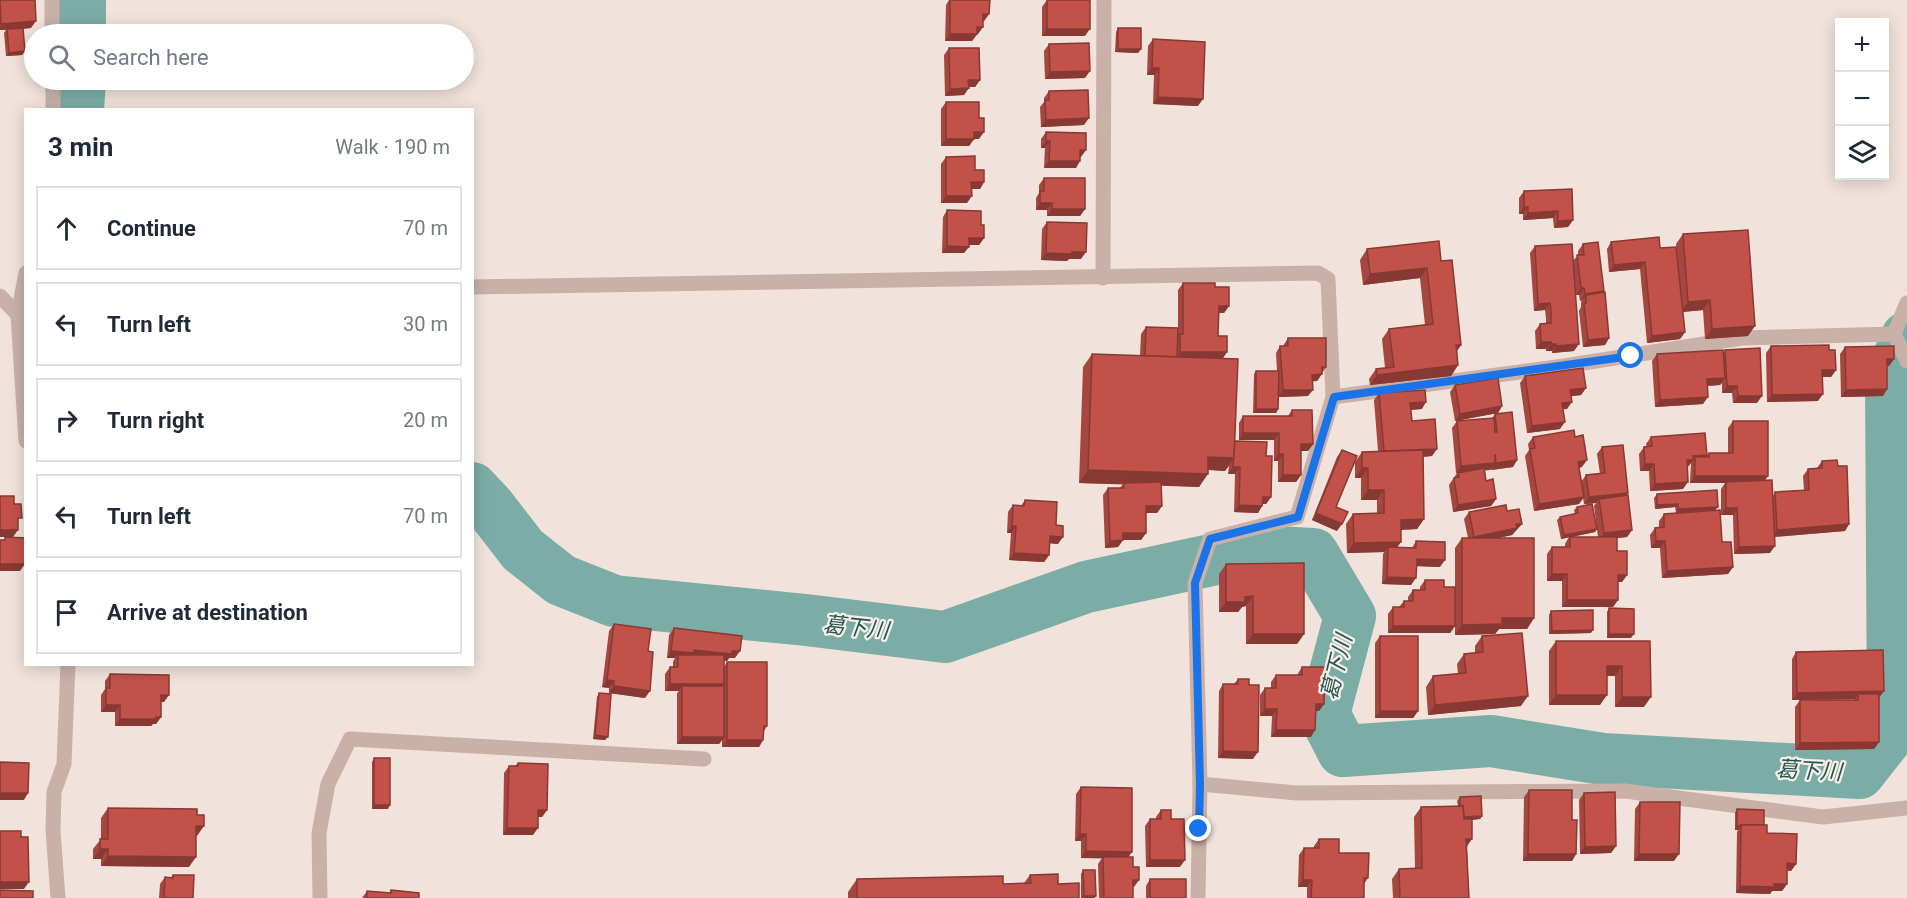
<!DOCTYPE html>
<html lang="en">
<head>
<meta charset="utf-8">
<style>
	body { margin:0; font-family:Roboto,"Noto Sans JP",sans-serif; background:#f2f2f3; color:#1f2937 }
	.controls { position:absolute; right:18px; top:18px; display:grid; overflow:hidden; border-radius:0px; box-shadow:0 3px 15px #0003 }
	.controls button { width:54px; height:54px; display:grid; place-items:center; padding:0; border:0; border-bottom:2px solid #e0e1e3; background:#fff; color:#1f2937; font:30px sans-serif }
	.stop { position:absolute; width:18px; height:18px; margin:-14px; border:4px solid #1a73e8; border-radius:50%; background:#fff }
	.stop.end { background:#1a73e8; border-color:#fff; box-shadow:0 2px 6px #0008 }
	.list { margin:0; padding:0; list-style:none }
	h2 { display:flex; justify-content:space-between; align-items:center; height:78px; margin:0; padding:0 24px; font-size:26px }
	h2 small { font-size:20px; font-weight:400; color:#747a83 }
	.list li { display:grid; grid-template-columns:39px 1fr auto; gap:18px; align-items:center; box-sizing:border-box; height:84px; margin:0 12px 12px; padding:0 12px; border:2px solid #e0e1e3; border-radius:0px }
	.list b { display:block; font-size:22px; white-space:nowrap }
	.list em { font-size:20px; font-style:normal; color:#747a83 }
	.icon { flex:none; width:33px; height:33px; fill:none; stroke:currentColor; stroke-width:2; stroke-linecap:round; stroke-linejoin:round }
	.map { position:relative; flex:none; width:1907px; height:898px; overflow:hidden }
	.search { position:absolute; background:#fff; box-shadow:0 3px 15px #0003; left:24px; top:24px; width:450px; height:66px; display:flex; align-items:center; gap:15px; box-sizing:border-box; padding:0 21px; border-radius:33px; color:#747a83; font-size:22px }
	.panel { position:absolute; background:#fff; box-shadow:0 3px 15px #0003; left:24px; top:108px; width:450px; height:558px; border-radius:0px }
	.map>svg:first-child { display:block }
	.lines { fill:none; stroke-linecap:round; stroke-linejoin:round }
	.river { stroke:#7bada6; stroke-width:52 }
	.minor { stroke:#c9b1a8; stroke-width:15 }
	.wall { fill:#a7463f; fill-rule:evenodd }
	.shaded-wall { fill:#883933 }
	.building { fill:#c25149; stroke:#883933; stroke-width:1.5 }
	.route { stroke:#1a73e8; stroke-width:8 }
	.labels { text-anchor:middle; stroke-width:4.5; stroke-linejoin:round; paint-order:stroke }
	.water-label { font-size:22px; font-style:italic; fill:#1f554f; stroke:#f9eee8 }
</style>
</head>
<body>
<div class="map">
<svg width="1907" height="898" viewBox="0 0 1907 898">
	<rect width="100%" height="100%" fill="#f1e3db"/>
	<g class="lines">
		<!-- river -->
		<g class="river">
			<path d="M80,0V34"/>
			<path d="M78,110L80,80"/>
			<path d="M472,488L489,506L523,550L561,580L614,601L806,620L945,637L1086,587L1253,551L1313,554L1350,616L1324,714L1343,751L1491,741L1603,759L1859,773L1893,730L1891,376L1907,337"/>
		</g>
		<!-- minor -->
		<g class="minor">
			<path d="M52,0V34"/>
			<path d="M53,80V110"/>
			<path d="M26,273L18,315L26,441"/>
			<path d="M1103,278L1104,0"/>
			<path d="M472,287L1318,273L1328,279L1333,397L1297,517L1210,539L1195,583L1200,784L1198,898"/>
			<path d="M0,296L18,315"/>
			<path d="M1907,303L1894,334L1907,361"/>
			<path d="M1333,397L1564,366L1742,338L1894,334"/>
			<path d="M1200,784L1297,793L1625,791L1823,817L1907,808"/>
			<path d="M58,898L53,830L54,792L64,764L68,664"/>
			<path d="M320,898L319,833L328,784L350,739L704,759"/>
		</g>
	</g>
	<!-- wall -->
	<g class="wall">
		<path d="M0,0L31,28L23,29L25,51L22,55L6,56L4,33L6,30H0Z"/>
		<path d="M949,0H990L989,14L984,21H983V27L972,41H945L946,5Z"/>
		<path d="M1047,0L1085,36H1042V7Z"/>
		<path d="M1118,28L1141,49L1138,53L1115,52L1116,32Z"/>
		<path d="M1153,39L1198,106L1153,104L1154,75H1147L1148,46Z"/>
		<path d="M1049,44L1085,78L1045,79L1044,51Z"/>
		<path d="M949,48L980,80L975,87H969L964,95L945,96L944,55Z"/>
		<path d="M1049,91L1084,125L1041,127L1040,107L1044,102V98Z"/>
		<path d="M946,102L979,118V139H974L969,146H941V109Z"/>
		<path d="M1046,132L1086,150L1080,157L1076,168H1044L1045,148H1041V139Z"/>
		<path d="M946,157L975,170L984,182L980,189H972L967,203H941V164Z"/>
		<path d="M1044,178L1085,209L1080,216H1047V210H1036V198L1039,193V185Z"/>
		<path d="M1524,191L1573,220L1568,227L1554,228L1553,218L1523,220V214H1519V198Z"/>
		<path d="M947,210L981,225L984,238L979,245H969L964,253H942L943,217Z"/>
		<path d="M1047,222L1081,259H1069L1067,261L1041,260L1042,229Z"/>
		<path d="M1683,234L1748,336L1705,339L1703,310L1683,312L1685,332L1680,339L1647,343L1640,269L1609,272L1607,249L1611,242L1660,248L1678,265L1676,244Z"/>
		<path d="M1583,244L1604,291L1603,293L1609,338L1605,345L1583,347L1579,311L1581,307V302L1582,300L1580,301L1579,295H1576L1574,351L1552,353V351H1546V349H1536L1535,331L1540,324L1546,323V318L1545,310L1534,311L1530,253L1535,246L1573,261L1578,255V251Z"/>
		<path d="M1367,249L1441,261L1461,345L1457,351L1458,365L1451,376L1370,385L1369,379L1376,369L1385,368L1382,339L1389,329L1425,325L1420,278L1363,285L1360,260Z"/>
		<path d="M1183,283L1215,287L1229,306L1224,313H1219L1218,336L1227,352L1223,358L1235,441L1266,456L1271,497L1266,504H1263L1262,506L1258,513L1234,512L1235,474H1228L1229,466L1225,471L1208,470L1199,487L1161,485L1162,506L1157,513H1146V533L1141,540H1123L1118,547L1105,548L1103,495L1108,488H1120L1123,484L1079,483L1083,367L1092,354L1140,356L1141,334L1146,327L1178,328V290Z"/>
		<path d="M1288,338L1326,367L1317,381H1312L1308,396L1278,397V409L1276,413H1253L1254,374L1256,371H1277L1276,353L1280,346H1283Z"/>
		<path d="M1771,346L1829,350L1836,370L1831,377H1822L1818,401L1767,402L1766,353Z"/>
		<path d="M1845,347L1894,359L1889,366H1887V389L1883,396L1841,397L1840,354Z"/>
		<path d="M1725,350L1757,403H1733L1732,393H1722V383L1720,385L1708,386L1703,404L1655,407L1652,361L1657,354L1724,352Z"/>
		<path d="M1525,376L1586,388L1581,395L1571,396L1567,409H1563L1560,429L1527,433L1520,383Z"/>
		<path d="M1455,385L1502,406L1498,413L1455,421L1450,392Z"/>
		<path d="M1379,393L1422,409L1411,410L1412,421L1432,456L1423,457L1424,519L1417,529L1401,530L1397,548H1412L1416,541L1440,567L1417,566L1411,585L1382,584L1383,554L1384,552L1347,553L1346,524L1353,514L1377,513V500H1361V478H1355V462L1336,507L1337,531L1312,520L1337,457L1342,450L1355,462L1362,452L1378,451L1374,400Z"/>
		<path d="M1292,410L1313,444L1308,451H1301V475L1296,482H1278V461H1274V440H1239V423L1243,416H1288Z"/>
		<path d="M1495,414L1517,460L1513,467L1491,470V468L1490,470H1485L1486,481L1496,499L1491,506L1453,512L1449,485L1457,473H1456L1452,428L1457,421L1492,418Z"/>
		<path d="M1733,421L1768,476L1765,480L1773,496L1775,492L1804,490L1803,476L1808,469L1817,468L1822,461L1838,466L1849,524L1845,531L1774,537L1770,553L1734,554L1733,515H1721V489L1725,483H1690L1691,463L1687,467L1683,489L1650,491L1649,471H1640L1639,454L1644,447H1647L1646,444L1651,437L1707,455L1705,457H1706L1709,453H1728V428Z"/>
		<path d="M1533,437L1582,467L1579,468L1581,482L1586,475L1600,474L1597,454L1602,447L1628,493L1627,495L1632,530L1627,537L1617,538V551L1627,575L1622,582H1618V600L1613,607H1562V581H1547V554L1552,547H1565V544L1569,537L1561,539L1557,520L1560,517L1575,514L1574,510L1577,507L1597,528L1594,506L1596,503L1584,504L1583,498L1579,504L1534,511L1525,456L1529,450L1528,444ZM1597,529L1598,537H1572L1595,532Z"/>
		<path d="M1657,494L1718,507L1715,510L1676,513L1675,507L1655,509L1654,498Z"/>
		<path d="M1025,500L1056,525L1058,544L1050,543L1049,555L1044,562L1009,560L1011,533H1007L1008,512L1013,505L1021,506Z"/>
		<path d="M1507,511L1522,524L1512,535L1498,538L1534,618L1527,629H1499L1495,634L1455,635V626L1450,633H1388V614L1393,607H1399L1404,601H1408V597L1413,590H1420V587L1425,580L1444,587H1455V548L1462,538H1468L1464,519L1469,512Z"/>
		<path d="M1664,514L1722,542L1733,567L1728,574L1662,578L1660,548H1651L1650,535L1655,528L1659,527V521Z"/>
		<path d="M1226,564L1304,634L1297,644H1246V606L1242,607L1238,612H1219V574Z"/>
		<path d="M1609,608L1631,638H1607V612Z"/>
		<path d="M1551,611L1591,633L1549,634V615Z"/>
		<path d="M614,624L645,698L609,693V688L602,687L609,631Z"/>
		<path d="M674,628L735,658H729L727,661L724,660V667L727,662L767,726L764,731L763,740L759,747H722V740L719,744H677V693L679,691H665V674L670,667H673V662L675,658H667L669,635Z"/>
		<path d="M1380,636L1418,711L1413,718H1375V643Z"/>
		<path d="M1482,636L1521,706L1428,715L1426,687L1433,676L1458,674L1457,664L1464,654L1475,653V646Z"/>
		<path d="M1556,641H1650L1644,707H1615V676H1607L1600,705H1549V651Z"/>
		<path d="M1796,652L1879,698V742L1874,749L1795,750V707L1800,700H1854L1855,699L1792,700V659Z"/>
		<path d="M1302,667L1324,704L1319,711H1316L1311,737H1271L1272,716H1260V695L1265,688H1271V682L1276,675H1297Z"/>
		<path d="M110,674L164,702H161V717L156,724H153L151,726H115V712H101V695L105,689V681Z"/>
		<path d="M1238,679L1253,759L1218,758L1219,691L1223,684H1234Z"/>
		<path d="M599,693L605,740L593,739L597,697Z"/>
		<path d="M374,758L388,809H372V762Z"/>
		<path d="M518,763L547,810L542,817H538L533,835H503L504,773L509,766H515Z"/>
		<path d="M1081,787L1128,857L1134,887H1133V898H1099L1098,864L1102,858H1081V841H1075L1076,794Z"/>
		<path d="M1529,790L1576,854L1572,861H1523L1524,797Z"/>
		<path d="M1584,793L1616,846L1611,853L1580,854L1579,800Z"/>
		<path d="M1460,797L1482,816L1480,819L1472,820L1467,848L1469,898H1393L1392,879L1399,869L1415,868L1414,817L1421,807L1458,806L1457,801Z"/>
		<path d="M1640,802L1674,861H1634L1635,809Z"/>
		<path d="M108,808L197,836H196L189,867L101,866V859H93V849L101,839V818Z"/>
		<path d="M1737,809L1764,825L1767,833L1796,864L1791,871L1787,870V884L1782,891H1772L1770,894L1736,893L1737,832L1738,830H1735V813Z"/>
		<path d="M1161,810L1171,819L1180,867H1146L1145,826L1150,819H1156V817Z"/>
		<path d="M1319,839L1339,853L1368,878L1364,884V898H1307V887H1298L1299,855L1304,848H1314V846Z"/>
		<path d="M1083,870L1096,896L1094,898H1081V874Z"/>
		<path d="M173,875L193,898H159L160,884L165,877L170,878Z"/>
		<path d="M1030,875L1058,884L1079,898H848V892L857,879L1003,884L1024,883Z"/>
		<path d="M1150,879L1186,898H1146V886Z"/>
		<path d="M391,890L419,898H362L367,891L389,893Z"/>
	</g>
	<!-- shaded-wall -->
	<g class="shaded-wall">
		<path d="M983,14H989L984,21H978Z"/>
		<path d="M36,21L31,28L0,30L1,24Z"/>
		<path d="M977,27H983L978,34H972Z"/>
		<path d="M1047,29H1090L1085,36H1042Z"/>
		<path d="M950,34H977L972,41H945Z"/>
		<path d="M1118,49H1141L1138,53L1115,52Z"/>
		<path d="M25,51L22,55L6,56L9,53Z"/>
		<path d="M1152,68H1159L1154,75H1147Z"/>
		<path d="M1090,71L1085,78L1045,79L1050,72Z"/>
		<path d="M968,80H980L975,87H964Z"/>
		<path d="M969,88L964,95L945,96L950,89Z"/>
		<path d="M1158,97L1203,99L1198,106L1153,104Z"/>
		<path d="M1089,118L1084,125L1041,127L1046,120Z"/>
		<path d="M974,132H984L979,139H969Z"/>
		<path d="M946,139H974L969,146H941Z"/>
		<path d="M1046,141H1050L1045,148H1041Z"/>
		<path d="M1080,150H1086L1081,157H1076Z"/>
		<path d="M1049,161H1080L1076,168H1044Z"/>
		<path d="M971,182H984L980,189H966Z"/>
		<path d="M946,196H972L967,203H941Z"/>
		<path d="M1040,203H1052L1047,210H1036Z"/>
		<path d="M1524,207H1528L1523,214H1519Z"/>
		<path d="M1052,209H1085L1080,216H1047Z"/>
		<path d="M1558,211L1553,218L1523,220L1528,213Z"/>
		<path d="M1573,220L1568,227L1554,228L1558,221Z"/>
		<path d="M969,238H984L979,245H964Z"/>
		<path d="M947,246L969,247L964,253H942Z"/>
		<path d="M1072,252H1086L1081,259H1069L1067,261L1041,260L1046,253Z"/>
		<path d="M1645,262L1640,269L1609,272L1614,265Z"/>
		<path d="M1427,268L1420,278L1363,285L1370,274Z"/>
		<path d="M1581,288H1584L1579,295H1576Z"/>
		<path d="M1604,291L1599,298L1586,295L1582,300L1580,301L1585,294Z"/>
		<path d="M1710,300L1703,310L1681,312L1688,302Z"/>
		<path d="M1550,303L1545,310L1534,311L1538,304Z"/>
		<path d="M1219,306H1229L1224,313H1214Z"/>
		<path d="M1755,326L1748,336L1705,339L1712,329Z"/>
		<path d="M1685,332L1680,339L1647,343L1652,336Z"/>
		<path d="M1609,338L1605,345L1583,347L1588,340Z"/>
		<path d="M1541,342H1551L1546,349H1536Z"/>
		<path d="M1551,344H1556L1552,351H1546Z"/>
		<path d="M1579,344L1574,351L1552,353L1556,346Z"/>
		<path d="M1456,345H1461L1454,355Z"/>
		<path d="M1180,352H1227L1222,359H1175Z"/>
		<path d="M1887,359H1894L1889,366H1882Z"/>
		<path d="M1458,365L1451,376L1370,385L1377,375Z"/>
		<path d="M1822,370H1836L1831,377H1817Z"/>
		<path d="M1322,374L1317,381L1307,382L1312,375Z"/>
		<path d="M1725,378L1720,385L1702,386L1707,379Z"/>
		<path d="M1727,386H1737L1732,393H1722Z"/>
		<path d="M1586,388L1581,395L1565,397L1570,390Z"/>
		<path d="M1887,389L1883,396L1841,397L1846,390Z"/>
		<path d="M1283,390H1313L1308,396L1278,397Z"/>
		<path d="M1823,394L1818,401L1767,402L1772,395Z"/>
		<path d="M1738,396H1762L1757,403H1733Z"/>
		<path d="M1708,397L1703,404L1655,407L1660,400Z"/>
		<path d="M1426,402L1422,409L1406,410L1410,403Z"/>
		<path d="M1572,402L1567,409L1557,410L1562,403Z"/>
		<path d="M1502,406L1498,413L1455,421L1460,414Z"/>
		<path d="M1256,409H1278L1276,413H1253Z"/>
		<path d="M1565,422L1560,429L1527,433L1532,426Z"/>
		<path d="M1243,433H1279L1274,440H1239Z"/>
		<path d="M1301,444H1313L1308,451H1296Z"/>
		<path d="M1437,449L1432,456L1379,460L1384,453Z"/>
		<path d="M1279,454H1283L1278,461H1274Z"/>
		<path d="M1707,455L1702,462L1695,457L1688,467H1682L1687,460L1693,456Z"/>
		<path d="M1208,457L1234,458L1225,471L1199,469Z"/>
		<path d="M1517,460L1513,467L1491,470L1496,463Z"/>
		<path d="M1587,460L1582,467L1573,469L1578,462Z"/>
		<path d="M1495,463L1490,470L1456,473L1461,466Z"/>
		<path d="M1645,464H1654L1649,471H1640Z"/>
		<path d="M1233,467H1240L1235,474H1228Z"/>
		<path d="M1362,468H1368L1361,478H1355Z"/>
		<path d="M1088,470L1208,474L1199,487L1079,483Z"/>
		<path d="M1283,475H1301L1296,482H1278Z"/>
		<path d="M1695,476H1768L1763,483H1690Z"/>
		<path d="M1688,482L1683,489L1650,491L1655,484Z"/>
		<path d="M1368,490H1384L1377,500H1361Z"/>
		<path d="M1628,493L1624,500L1599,499L1596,503L1584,504L1589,497Z"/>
		<path d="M1263,497H1271L1266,504H1258Z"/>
		<path d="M1584,497L1579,504L1534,511L1539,504Z"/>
		<path d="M1496,499L1491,506L1453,512L1458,505Z"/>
		<path d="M1678,504L1675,507L1655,509L1657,505Z"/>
		<path d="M1239,505L1262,506L1258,513L1234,512Z"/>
		<path d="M1146,506H1162L1157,513H1141Z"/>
		<path d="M1718,507L1715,510L1676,513L1678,509Z"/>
		<path d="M1726,508H1737L1733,515H1721Z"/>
		<path d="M1316,513L1342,524L1337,531L1312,520Z"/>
		<path d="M1424,519L1417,529L1394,530L1401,520Z"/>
		<path d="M1516,524H1522L1512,535L1469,544L1474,537Z"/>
		<path d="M1849,524L1845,531L1772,537L1777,530Z"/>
		<path d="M1012,526H1016L1011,533H1007Z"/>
		<path d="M1597,529L1595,532L1561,539L1564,535Z"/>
		<path d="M0,530H18L13,537H0Z"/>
		<path d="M1632,530L1627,537L1599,540L1604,533Z"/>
		<path d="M1123,533H1146L1141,540H1118Z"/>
		<path d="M1050,536L1063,537L1058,544L1045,543Z"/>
		<path d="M1123,540L1118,547L1105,548L1110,541Z"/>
		<path d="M1656,541H1665L1660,548H1651Z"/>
		<path d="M1401,542L1394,552L1388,547L1384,552L1347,553L1354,543Z"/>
		<path d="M1775,546L1770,553L1734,554L1739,547Z"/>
		<path d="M1014,553L1049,555L1044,562L1009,560Z"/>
		<path d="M1417,559L1445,560L1440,567L1412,566Z"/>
		<path d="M0,564H25L20,571H0Z"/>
		<path d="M1733,567L1728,574L1662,578L1667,571Z"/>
		<path d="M1552,574H1567L1562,581H1547Z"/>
		<path d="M1618,575H1627L1622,582H1613Z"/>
		<path d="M1387,577L1416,578L1411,585L1382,584Z"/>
		<path d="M1253,596L1246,606L1242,607L1238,612H1219L1226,602L1245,597Z"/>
		<path d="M1567,600H1618L1613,607H1562Z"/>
		<path d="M1502,618H1534L1527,629H1499L1495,634L1455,635L1462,625Z"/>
		<path d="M1393,626H1455L1450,633H1388Z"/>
		<path d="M1593,630L1591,633L1549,634L1552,631Z"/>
		<path d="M1253,634H1304L1297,644H1246Z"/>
		<path d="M1609,634H1634L1631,638H1607Z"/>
		<path d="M694,650L732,651H740L735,658H729L727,661L678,655L675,658H667L671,651Z"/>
		<path d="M1607,666H1622L1615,676H1600Z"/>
		<path d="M607,680L614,681L609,688L602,687Z"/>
		<path d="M670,684H724L719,691L682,686L679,691H665Z"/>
		<path d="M614,686L650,691L645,698L609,693Z"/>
		<path d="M1884,691L1879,698L1858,694L1855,699L1792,700L1797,693Z"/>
		<path d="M161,695H169L164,702H156Z"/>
		<path d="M1556,695H1607L1600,705H1549Z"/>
		<path d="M1528,696L1521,706L1428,715L1435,705Z"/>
		<path d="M1622,697H1651L1644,707H1615Z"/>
		<path d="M1316,704H1324L1319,711H1311Z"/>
		<path d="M106,705H120L115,712H101Z"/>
		<path d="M1265,709H1277L1272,716H1260Z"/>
		<path d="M1380,711H1418L1413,718H1375Z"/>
		<path d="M156,717H161L156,724H153L151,726H115L120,719Z"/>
		<path d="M1276,730H1315L1311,737H1271Z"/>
		<path d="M595,735L608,737L605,740L593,739Z"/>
		<path d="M682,737H724L719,744H677Z"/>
		<path d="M727,740H763L759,747H722Z"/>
		<path d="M1879,742L1874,749L1795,750L1800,743Z"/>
		<path d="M1223,751L1258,752L1253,759L1218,758Z"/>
		<path d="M0,793H28L24,800H0Z"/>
		<path d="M374,805H390L388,809H372Z"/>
		<path d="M538,810H547L542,817H533Z"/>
		<path d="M1482,816L1480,819L1459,821L1461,817Z"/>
		<path d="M196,826H204L197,836H189Z"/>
		<path d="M1737,826H1741L1738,830H1735Z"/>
		<path d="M507,828H538L533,835H503Z"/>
		<path d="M1080,834H1086L1081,841H1075Z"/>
		<path d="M1466,839H1472L1465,849Z"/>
		<path d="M1616,846L1611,853L1580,854L1585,847Z"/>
		<path d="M100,849H108L101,859H93Z"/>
		<path d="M1086,851L1132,852L1127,859L1081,858Z"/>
		<path d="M1528,854H1576L1572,861H1523Z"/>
		<path d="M1639,854H1679L1674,861H1634Z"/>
		<path d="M108,856L196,857L189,867L101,866Z"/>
		<path d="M1150,860H1185L1180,867H1146Z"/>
		<path d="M1787,863L1796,864L1791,871L1782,870Z"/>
		<path d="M1133,880H1139L1134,887H1128Z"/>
		<path d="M1303,880H1312L1307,887H1298Z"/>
		<path d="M0,882H29L24,889H0Z"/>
		<path d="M1774,884H1787L1782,891H1772L1770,894L1736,893L1740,886Z"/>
		<path d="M1084,896H1096L1094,898H1082Z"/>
	</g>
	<!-- building -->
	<g class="building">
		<path d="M0,0H35L36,21L1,24Z"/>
		<path d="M950,0H990L989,14H983V27H977V34H950Z"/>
		<rect x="1047" y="0" width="43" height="29"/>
		<path d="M23,28L25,51L9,53L7,29Z"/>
		<rect x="1118" y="28" width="23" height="21"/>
		<path d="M1153,39L1205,42L1203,99L1158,97L1159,68H1152Z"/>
		<path d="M1089,43L1090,71L1050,72L1049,44Z"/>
		<path d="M949,48H979L980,80H968L969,88L950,89Z"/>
		<path d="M1088,90L1089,118L1046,120L1045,100H1049V91Z"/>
		<path d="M946,102H979V118H984V132H974V139H946Z"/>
		<path d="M1046,132L1086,133V150H1080V161H1049L1050,141H1046Z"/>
		<path d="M975,156V170H984V182H971L972,196H946V157Z"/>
		<path d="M1044,178H1085V209H1052V203H1040V191H1044Z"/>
		<path d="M1572,189L1573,220L1558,221V211L1528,213V207H1524V191Z"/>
		<path d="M947,210L981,211V225H984V238H969V247L947,246Z"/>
		<path d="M1047,222L1087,223L1086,252H1072V254L1046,253Z"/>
		<path d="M1748,230L1755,326L1712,329L1710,300L1688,302L1683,234Z"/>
		<path d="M1659,237L1660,248L1676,247L1685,332L1652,336L1645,262L1614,265L1611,242Z"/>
		<path d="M1439,241L1441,261L1452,260L1461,345H1456L1458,365L1377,375L1376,369L1394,367L1389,329L1433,324L1427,268L1370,274L1367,249Z"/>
		<path d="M1598,242L1604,291L1585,294L1584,288H1581L1577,255H1584L1583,244Z"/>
		<path d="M1572,244L1579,344L1556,346V344H1551V342H1541L1540,324L1551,323V311L1550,303L1538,304L1535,246Z"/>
		<path d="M1183,283H1215V287H1229V306H1219L1218,336H1227V352H1180V334H1183Z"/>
		<path d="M1605,292L1609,338L1588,340L1584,304L1586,303V295Z"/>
		<path d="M1146,327L1178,328L1177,357L1145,356Z"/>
		<path d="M1288,338H1326V367H1322V374L1312,375L1313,390H1283L1280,346H1288Z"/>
		<path d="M1829,345V350H1835L1836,370H1822L1823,394L1772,395L1771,346Z"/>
		<path d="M1894,346V359H1887V389L1846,390L1845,347Z"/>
		<path d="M1760,348L1762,396H1738L1737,386H1727L1725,350Z"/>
		<path d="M1723,350L1725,378L1707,379L1708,397L1660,400L1657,354Z"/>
		<path d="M1092,354L1238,359L1234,458L1208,457V474L1088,470Z"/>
		<path d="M1583,368L1586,388L1570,390L1572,402L1562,403L1565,422L1532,426L1525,376Z"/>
		<path d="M1256,371H1279L1278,409H1256Z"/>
		<path d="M1498,378L1502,406L1460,414L1455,385Z"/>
		<path d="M1425,390L1426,402L1410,403L1412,421L1435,419L1437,449L1384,451L1379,393Z"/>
		<path d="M1292,410H1312L1313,444H1301V475H1283V454H1279V433H1243V416H1292Z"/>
		<path d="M1512,412L1517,460L1496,463L1495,454V463L1461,466L1457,421L1494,418L1495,432H1497L1495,414Z"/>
		<path d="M1733,421H1768V476H1695V457H1709V453H1733Z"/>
		<path d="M1574,430L1575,437L1583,435L1587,460L1578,462L1584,497L1539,504L1530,449L1535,448L1533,437Z"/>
		<path d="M1705,433L1707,455L1693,456V460H1687L1688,482L1655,484L1654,464H1645L1644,447L1652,446L1651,437Z"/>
		<path d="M1235,441L1267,442L1266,456H1272L1271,497H1263L1262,506L1239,505L1240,467H1233Z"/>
		<path d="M1623,445L1628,493L1589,497L1586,475L1605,473L1602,447Z"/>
		<path d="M1342,450L1357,456L1336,507L1348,512L1342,524L1316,513Z"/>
		<path d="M1423,450L1424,519L1401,520V542L1354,543L1353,514L1384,513V490H1368V468H1362V452Z"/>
		<path d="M1837,460L1838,466H1847L1849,524L1777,530L1775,492L1809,490L1808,469L1822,468V461Z"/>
		<path d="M1484,468L1486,481L1493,479L1496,499L1458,505L1454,478L1459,477L1458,473Z"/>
		<path d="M1772,480L1775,546L1739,547L1737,508H1726V482Z"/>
		<path d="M1161,482L1162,506H1146V533H1123V540L1110,541L1108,488H1124V483Z"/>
		<path d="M1717,490L1718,507L1678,509V504L1657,505V494Z"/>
		<path d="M1628,495L1632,530L1604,533L1599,499Z"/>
		<path d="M0,496H14V504H21L22,518H18V530H0Z"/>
		<path d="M1025,500L1057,502L1056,525L1063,526V537L1050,536L1049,555L1014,553L1016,526H1012L1013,505L1024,506Z"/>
		<path d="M1592,504L1597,529L1564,535L1560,517L1578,513L1577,507Z"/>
		<path d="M1506,505L1507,511L1519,509L1522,524H1516L1517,528L1474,537L1469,512Z"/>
		<path d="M1720,510L1722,542H1731L1733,567L1667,571L1665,541H1656L1655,528L1664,527V514Z"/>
		<path d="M5,537L26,538L25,564H0V540H5Z"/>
		<path d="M1570,537H1617V551H1627V575H1618V600H1567V574H1552V547H1570Z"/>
		<path d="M1462,538H1534V618H1502V624L1462,625Z"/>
		<path d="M1416,541L1445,542V560L1417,559L1416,578L1387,577L1388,547L1416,548Z"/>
		<path d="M1304,563V634H1253V596L1245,597V602H1226V564Z"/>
		<path d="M1425,580H1444V587H1455V626H1393V607H1404V601H1413V590H1425Z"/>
		<path d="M1609,608L1634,609V634H1609Z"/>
		<path d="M1593,610V630L1552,631L1551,611Z"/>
		<path d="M614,624L651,629L648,651L653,652L650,691L614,686V681L607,680Z"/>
		<path d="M674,628L742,636L740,651H732V654L694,650V653L671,651Z"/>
		<path d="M1522,633L1528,696L1435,705L1433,676L1466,673L1464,654L1483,652L1482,636Z"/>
		<rect x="1380" y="636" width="38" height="75"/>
		<path d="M1556,641H1650L1651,697H1622V666H1607V695H1556Z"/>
		<path d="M1883,650L1884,691L1797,693L1796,652Z"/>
		<path d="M678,655H724V684H670V667H678Z"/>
		<path d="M727,662H767V726H764L763,740H727Z"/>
		<path d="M1302,667H1325L1324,704H1316L1315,730H1276L1277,709H1265V688H1276V675H1302Z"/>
		<path d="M110,674L169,675V695H161V717H156V719H120V705H106V688H110Z"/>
		<path d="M1238,679H1249V685H1259L1258,752L1223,751V684H1238Z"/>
		<rect x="682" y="686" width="42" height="51"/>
		<path d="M599,693L611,694L608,737L595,735Z"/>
		<path d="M1858,694H1879V742L1800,743V700H1858Z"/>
		<rect x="374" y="758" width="16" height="47"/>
		<path d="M0,762L29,763L28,793H0Z"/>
		<path d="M518,763L548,764L547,810H538V828H507L509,766H518Z"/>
		<path d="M1081,787L1132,788V852L1086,851V834H1080Z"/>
		<path d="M1529,790H1572V820H1577L1576,854H1528Z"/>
		<path d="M1615,792L1616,846L1585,847L1584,793Z"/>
		<path d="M1481,796L1482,816L1464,817L1463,806H1460V797Z"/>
		<path d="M1640,802H1680L1679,854H1639Z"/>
		<path d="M1463,806L1464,819H1472V839H1466L1469,898H1400L1399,869L1422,868L1421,807Z"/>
		<path d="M108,808L197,809V815H204V826H196V857L108,856V849H100V839H108Z"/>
		<path d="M1737,809L1764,810V825H1741V826H1737Z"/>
		<path d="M1161,810H1171V819H1184L1185,860H1150V819H1161Z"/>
		<path d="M1741,825H1767V833L1797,834L1796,864L1787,863V884H1774V887L1740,886Z"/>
		<path d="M0,831H21V837H28L29,882H0Z"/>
		<path d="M1319,839H1339V853H1369L1368,878H1364V898H1311L1312,880H1303L1304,848H1319Z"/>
		<path d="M1103,857H1133V867H1139V880H1133V898H1104Z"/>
		<path d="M1083,870H1095L1096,896H1084Z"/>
		<path d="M1058,874V884L1079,883V898H857V879L1003,876V884L1031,883L1030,875Z"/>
		<path d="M173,875H194L193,898H164L165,877L173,878Z"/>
		<rect x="1150" y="879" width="36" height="19"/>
		<path d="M0,890L33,891V898H0Z"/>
		<path d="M391,890L419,893V898H367V891L391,893Z"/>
	</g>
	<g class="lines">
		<!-- route -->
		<path class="route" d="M1199,829L1200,784L1195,583L1210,539L1298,517L1334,397L1631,356"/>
	</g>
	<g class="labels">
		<!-- water labels -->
		<g class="water-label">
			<text transform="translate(856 627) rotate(6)" y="8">葛下川</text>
			<text transform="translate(1336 667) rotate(-76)" y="8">葛下川</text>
			<text transform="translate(1809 770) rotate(3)" y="8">葛下川</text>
		</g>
	</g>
</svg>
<div class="controls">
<button>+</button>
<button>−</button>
<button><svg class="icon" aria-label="layers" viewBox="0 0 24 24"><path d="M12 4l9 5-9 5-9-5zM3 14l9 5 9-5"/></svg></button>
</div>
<div class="stop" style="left:1631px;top:356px"></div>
<div class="stop end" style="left:1199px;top:829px"></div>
<div class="search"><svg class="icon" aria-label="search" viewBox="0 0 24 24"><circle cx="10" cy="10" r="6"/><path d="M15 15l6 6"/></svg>Search here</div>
<section class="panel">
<h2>3 min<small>Walk · 190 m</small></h2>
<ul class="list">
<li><svg class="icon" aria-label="ahead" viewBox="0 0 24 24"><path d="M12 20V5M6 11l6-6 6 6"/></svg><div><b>Continue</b></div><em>70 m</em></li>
<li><svg class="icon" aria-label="left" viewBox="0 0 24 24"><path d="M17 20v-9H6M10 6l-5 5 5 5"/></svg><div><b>Turn left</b></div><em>30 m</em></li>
<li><svg class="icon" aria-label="right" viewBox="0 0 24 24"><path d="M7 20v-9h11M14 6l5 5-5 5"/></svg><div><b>Turn right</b></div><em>20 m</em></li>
<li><svg class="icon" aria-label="left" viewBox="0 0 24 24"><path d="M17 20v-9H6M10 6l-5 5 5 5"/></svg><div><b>Turn left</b></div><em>70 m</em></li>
<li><svg class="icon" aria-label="arrive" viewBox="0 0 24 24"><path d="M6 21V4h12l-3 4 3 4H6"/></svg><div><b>Arrive at destination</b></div></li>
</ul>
</section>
</div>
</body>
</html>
